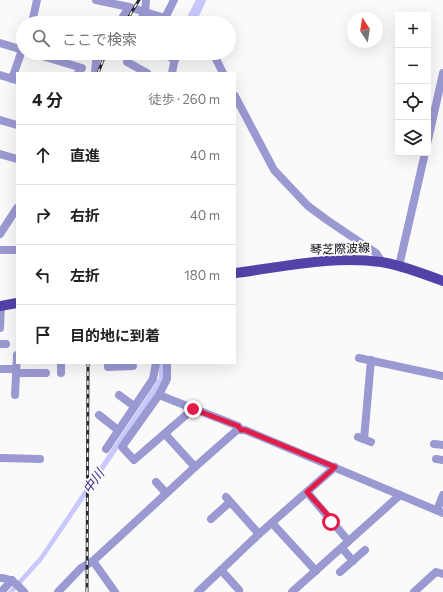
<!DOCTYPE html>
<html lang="ja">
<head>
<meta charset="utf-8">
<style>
	body { margin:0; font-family:Commissioner,"Noto Sans JP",sans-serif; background:#f6f6f6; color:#222 }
	.controls { position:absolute; right:12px; top:12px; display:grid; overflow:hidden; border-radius:0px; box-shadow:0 4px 16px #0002 }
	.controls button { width:36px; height:36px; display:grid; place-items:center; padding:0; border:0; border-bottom:1px solid #e0e0e0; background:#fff; color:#222; font:20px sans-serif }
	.compass { position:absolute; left:347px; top:12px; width:36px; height:36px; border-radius:50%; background:#fff; box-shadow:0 4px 16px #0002; rotate:348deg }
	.stop { position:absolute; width:12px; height:12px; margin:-9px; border:3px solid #e11d48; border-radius:50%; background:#fff }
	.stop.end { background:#e11d48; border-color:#fff; box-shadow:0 1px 4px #0008 }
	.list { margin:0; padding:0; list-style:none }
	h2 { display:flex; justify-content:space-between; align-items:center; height:52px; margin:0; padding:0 16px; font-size:17px }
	h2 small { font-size:13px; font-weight:400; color:#767676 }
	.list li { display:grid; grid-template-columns:26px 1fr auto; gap:12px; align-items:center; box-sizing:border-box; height:60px; padding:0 16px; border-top:1px solid #e0e0e0 }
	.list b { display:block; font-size:15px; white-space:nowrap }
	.list em { font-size:13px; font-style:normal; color:#767676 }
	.icon { flex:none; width:22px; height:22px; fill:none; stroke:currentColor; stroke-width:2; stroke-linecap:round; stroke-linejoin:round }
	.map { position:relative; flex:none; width:443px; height:592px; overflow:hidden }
	.search { position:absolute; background:#fff; box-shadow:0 4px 16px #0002; left:16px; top:16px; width:220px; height:44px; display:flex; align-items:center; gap:10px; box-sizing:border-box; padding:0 14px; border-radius:22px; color:#767676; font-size:15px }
	.panel { position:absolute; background:#fff; box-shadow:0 4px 16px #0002; left:16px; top:72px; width:220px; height:292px; border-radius:0px }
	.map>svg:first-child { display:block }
	.water { fill:#c9c8fd }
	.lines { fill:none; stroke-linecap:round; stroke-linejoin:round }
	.river { stroke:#c9c8fd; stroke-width:10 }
	.minor { stroke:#9b99d2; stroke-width:8 }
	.major { stroke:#5343a8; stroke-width:10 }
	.rail-casing { stroke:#2a2932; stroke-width:3 }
	.rail { stroke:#fafafa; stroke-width:1.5; stroke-dasharray:4.5; stroke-linecap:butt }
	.route { stroke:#e11d48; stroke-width:5 }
	.labels { text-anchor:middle; stroke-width:4; stroke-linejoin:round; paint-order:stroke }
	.street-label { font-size:12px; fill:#0e0d17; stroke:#fafafa }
	.water-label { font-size:13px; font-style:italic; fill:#382283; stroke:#fafafa }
</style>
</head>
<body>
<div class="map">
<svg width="443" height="592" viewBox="0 0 443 592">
	<rect width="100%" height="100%" fill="#fafafa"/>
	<!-- water -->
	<path class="water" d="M159,363H164L165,380L42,561L14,592H8L40,556L159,378Z"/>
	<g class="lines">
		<!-- river -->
		<path class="river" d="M190,23L201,0"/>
		<!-- minor -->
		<g class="minor">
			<path d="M96,0L129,7L181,23"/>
			<path d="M165,18L174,0"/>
			<path d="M32,23L37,0"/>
			<path d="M119,23L129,7"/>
			<path d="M138,23L145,13L146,0"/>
			<path d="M0,43L23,50"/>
			<path d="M32,53L82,68L78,73"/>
			<path d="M163,53L175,60"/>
			<path d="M213,53L223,73"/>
			<path d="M127,62L147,73"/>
			<path d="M95,73L96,61L101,53"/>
			<path d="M172,73L176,53"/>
			<path d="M0,75L16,80"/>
			<path d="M12,79L22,50"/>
			<path d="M235,96L274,170L308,206L327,220L376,253L382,262"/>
			<path d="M0,120L17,125"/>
			<path d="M428,140L443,73"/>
			<path d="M0,154L17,159"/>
			<path d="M0,234L17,208"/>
			<path d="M0,250H17"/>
			<path d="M399,266L425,153"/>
			<path d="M0,328L1,305"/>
			<path d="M0,344H6"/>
			<path d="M359,358L443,376"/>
			<path d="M108,363V367L133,366"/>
			<path d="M167,363V379L159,395L122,447L134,460L193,409"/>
			<path d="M0,369H16"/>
			<path d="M16,373H46"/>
			<path d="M61,373V363"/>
			<path d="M15,395L17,355"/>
			<path d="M119,395L134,406"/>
			<path d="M159,395L238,426L241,430"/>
			<path d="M99,415L118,430"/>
			<path d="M165,434L195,467"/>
			<path d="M358,437L371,442"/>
			<path d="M364,439L371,360"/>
			<path d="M434,444L443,445"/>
			<path d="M106,449L153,379L156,363"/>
			<path d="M0,458L40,459"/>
			<path d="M436,459L443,460"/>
			<path d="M156,482L166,493"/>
			<path d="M307,492L345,537"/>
			<path d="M226,497L259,534"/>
			<path d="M437,510L443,495"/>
			<path d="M211,519L230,502"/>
			<path d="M272,523L316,571"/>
			<path d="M342,548L353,561"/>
			<path d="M93,561L115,592"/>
			<path d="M221,570L239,590"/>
			<path d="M340,572L365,550"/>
			<path d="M0,578C11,578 17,584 24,592"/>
			<path d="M1,592L12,580"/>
			<path d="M58,592L81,568L93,561L195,467L237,430H245L443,513"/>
			<path d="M198,592L259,534L335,467"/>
			<path d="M292,592L400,495"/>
			<path d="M414,592L436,572L443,574"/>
		</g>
		<!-- major -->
		<g class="major">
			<path d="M235,273C283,267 333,255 381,262C402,265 423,274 443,281"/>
			<path d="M0,306L17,303"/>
		</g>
		<!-- rail casing -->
		<g class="rail-casing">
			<g id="rail">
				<path d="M125,23L139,0"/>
				<path d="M98,73L106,53"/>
				<path d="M87,592L88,363"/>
			</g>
		</g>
		<!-- rail -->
		<use href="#rail" class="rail"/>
	</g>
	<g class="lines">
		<!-- route -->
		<path class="route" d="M193,409L238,426L241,430H245L335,467L307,492L327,514L331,522"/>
	</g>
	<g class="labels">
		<!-- street labels -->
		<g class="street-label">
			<text transform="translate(340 249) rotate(-2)" y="4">琴芝際波線</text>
		</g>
		<!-- water labels -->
		<g class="water-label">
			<text transform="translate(93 481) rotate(-54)" y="5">中川</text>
		</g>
	</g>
</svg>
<div class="controls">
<button>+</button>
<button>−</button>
<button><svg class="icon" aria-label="locate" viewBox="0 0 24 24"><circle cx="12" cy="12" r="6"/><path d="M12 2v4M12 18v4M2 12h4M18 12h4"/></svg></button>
<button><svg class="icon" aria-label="layers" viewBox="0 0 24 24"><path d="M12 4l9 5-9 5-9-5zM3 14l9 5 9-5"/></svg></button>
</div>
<svg class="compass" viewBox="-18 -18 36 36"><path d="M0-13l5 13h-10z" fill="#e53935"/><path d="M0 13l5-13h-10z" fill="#767676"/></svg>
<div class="stop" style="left:331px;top:522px"></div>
<div class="stop end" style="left:193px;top:409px"></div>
<div class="search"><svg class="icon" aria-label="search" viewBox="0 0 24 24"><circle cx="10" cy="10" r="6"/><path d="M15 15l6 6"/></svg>ここで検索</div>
<section class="panel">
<h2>4 分<small>徒歩 · 260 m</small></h2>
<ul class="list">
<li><svg class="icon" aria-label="ahead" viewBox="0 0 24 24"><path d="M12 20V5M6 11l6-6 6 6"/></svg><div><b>直進</b></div><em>40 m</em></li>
<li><svg class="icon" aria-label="right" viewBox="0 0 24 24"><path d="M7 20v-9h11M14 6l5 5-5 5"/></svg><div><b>右折</b></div><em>40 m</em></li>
<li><svg class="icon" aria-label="left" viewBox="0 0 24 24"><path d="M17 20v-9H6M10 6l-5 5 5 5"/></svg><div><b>左折</b></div><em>180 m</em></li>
<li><svg class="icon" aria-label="arrive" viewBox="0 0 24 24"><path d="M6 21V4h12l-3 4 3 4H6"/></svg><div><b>目的地に到着</b></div></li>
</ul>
</section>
</div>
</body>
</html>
